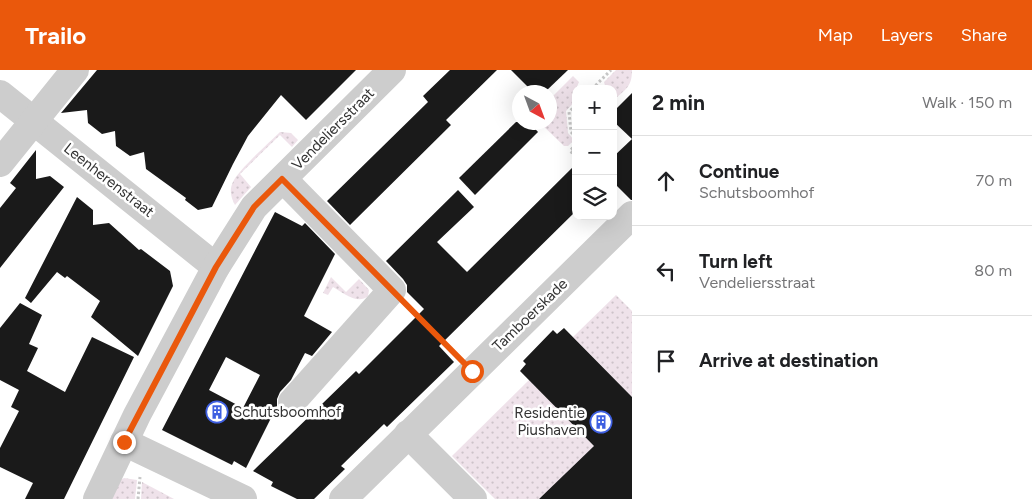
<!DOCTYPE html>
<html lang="en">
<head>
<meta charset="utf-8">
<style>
	body { margin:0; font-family:Figtree,sans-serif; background:#f6f6f6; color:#202124 }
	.controls { position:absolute; right:15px; top:15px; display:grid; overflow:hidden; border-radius:10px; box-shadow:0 5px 20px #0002 }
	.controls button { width:45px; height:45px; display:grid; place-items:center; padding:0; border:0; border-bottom:1px solid #e0e0e0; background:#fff; color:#202124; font:25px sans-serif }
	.compass { position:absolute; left:512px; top:15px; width:45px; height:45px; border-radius:50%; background:#fff; box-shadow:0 5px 20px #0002; rotate:139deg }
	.stop { position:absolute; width:15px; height:15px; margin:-11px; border:4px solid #ea580c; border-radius:50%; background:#fff }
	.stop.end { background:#ea580c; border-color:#fff; box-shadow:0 1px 5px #0008 }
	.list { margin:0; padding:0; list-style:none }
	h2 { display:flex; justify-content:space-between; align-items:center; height:65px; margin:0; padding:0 20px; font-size:21px }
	h2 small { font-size:16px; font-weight:400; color:#757577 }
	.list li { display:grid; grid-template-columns:32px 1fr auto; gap:15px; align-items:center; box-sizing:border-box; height:90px; padding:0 20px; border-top:1px solid #e0e0e0 }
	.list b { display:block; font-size:19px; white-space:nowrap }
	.list p { margin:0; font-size:16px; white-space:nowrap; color:#757577 }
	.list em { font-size:16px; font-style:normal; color:#757577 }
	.icon { flex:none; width:28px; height:28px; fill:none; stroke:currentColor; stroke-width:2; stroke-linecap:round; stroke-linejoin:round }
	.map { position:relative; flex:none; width:632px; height:429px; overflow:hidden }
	header { display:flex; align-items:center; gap:30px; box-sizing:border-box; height:70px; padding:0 25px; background:#ea580c; color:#fff }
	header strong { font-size:24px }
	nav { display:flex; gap:28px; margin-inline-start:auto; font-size:18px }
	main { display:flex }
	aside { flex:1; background:#fff }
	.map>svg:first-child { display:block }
	.grass { fill:url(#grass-dots) }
	.pier { fill:#fff }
	.building { fill:#1a1a1a; fill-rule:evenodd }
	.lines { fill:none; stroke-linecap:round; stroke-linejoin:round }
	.path { stroke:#c7c7c7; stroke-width:3; stroke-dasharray:2.5 2.5; stroke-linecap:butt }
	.minor { stroke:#cdcdcd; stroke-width:28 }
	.route { stroke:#ea580c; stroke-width:6 }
	.labels { text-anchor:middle; stroke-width:5; stroke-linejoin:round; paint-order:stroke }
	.street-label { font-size:15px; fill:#333; stroke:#fff }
	.poi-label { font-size:15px; fill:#333; stroke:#fff; text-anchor:start }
</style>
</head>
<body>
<header>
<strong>Trailo</strong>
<nav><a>Map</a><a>Layers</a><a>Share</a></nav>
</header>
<main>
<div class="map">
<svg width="632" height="429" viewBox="0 0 632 429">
	<defs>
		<pattern id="grass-dots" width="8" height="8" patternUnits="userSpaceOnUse" patternTransform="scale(1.25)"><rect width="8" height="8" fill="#efe2ea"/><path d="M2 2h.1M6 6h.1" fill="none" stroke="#cdc2c9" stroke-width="1.8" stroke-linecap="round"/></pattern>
	</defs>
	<rect width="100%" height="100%" fill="#fff"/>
	<!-- grass -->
	<g class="grass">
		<path d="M616,0H632C632,18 625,19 613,31V19H606L604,12Z"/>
		<path d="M573,6L579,12L576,19V30L566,41L568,63L574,70L568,76H564L540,53L550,52V29Z"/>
		<path d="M280,62L291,63L298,70L292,77L280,65L240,104L251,117L235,135C231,128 229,120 233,112C238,100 269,73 280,62Z"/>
		<path d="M331,207L346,222L359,209L369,220L368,226C358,235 343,223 333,217L328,225L323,223Z"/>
		<path d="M616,225L632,241V327L573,267Z"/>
		<path d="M529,310L594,376L539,429H495L452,386Z"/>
		<path d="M124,408L137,410L135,429H106L116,413Z"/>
		<path d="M142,412L174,429H141Z"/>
	</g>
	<!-- pier -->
	<path class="pier" d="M432,406L454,429H409Z"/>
	<!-- building -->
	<g class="building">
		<path d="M97,0H356L306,50L281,25L248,66L233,94L212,137L198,140L185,130L186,128L146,99L144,82L130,86L116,76L115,61L102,64L88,53L87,40L61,43Z"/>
		<path d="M450,0H497L446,50L451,55L350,155L327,131L428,32L423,26Z"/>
		<path d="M511,0H568L545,22H533Z"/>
		<path d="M632,23V69L613,51V42Z"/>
		<path d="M516,52H529L538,62L475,125L459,108Z"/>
		<path d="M632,69V130H631L613,112V87Z"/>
		<path d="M36,80V109L50,106L64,117L0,198V138L16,118L10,113Z"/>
		<path d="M576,94V141L439,276L454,292L387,357L384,354L341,396L345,399L314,429H297L271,416L273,412L253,401L356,301L359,304L424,239L407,222V215L403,209L386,191L458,120L474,137L437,172L467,202Z"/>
		<path d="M77,127L93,140V155L109,153L139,180L141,179L170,201L173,216L138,286L91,247L100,231L67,206L65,208L57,202L31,233L25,228Z"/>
		<path d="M275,142L302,156L305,153L335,184L304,246L332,262L312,286L305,283L291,310L280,322L277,329V336L246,398L234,391L232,395L162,360ZM226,287L260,305L243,338L209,320Z"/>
		<path d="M20,233L42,245L29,274L38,278L27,301L65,322L92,267L134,287L64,429H25L33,413L0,397V378L19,341L11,337L19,320L0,310V258Z"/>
		<path d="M564,258L632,327V429H539L594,376L520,301L526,294L523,291L553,260L557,264Z"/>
	</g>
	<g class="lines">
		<!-- path -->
		<g class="path">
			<path d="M592,19L611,0"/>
			<path d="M576,35L569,42L571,62L576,67"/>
			<path d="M576,74L570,81L576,86"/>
			<path d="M410,238L455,284"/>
			<path d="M138,429L140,407"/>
		</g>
		<!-- minor -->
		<g class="minor">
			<path d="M0,24L216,197"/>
			<path d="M0,93L75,0"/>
			<path d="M283,109L392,220L292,332"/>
			<path d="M408,364L473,429"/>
			<path d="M124,372L243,429"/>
			<path d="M97,429L137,345L216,197L254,137L392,0"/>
			<path d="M343,429L632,145"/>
		</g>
	</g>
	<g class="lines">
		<!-- route -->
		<path class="route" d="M124,372L216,197L254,137L282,109L472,301"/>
	</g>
	<!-- icons -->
	<defs>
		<g id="building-ring" transform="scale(1.125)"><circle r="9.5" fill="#fff" stroke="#3e5fe1" stroke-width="1.5"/><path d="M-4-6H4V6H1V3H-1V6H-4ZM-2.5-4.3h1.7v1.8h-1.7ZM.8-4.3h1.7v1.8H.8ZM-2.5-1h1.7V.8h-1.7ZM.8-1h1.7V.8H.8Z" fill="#3e5fe1"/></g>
	</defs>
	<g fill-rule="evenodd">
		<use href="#building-ring" x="217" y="342"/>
		<use href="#building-ring" x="601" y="352"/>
	</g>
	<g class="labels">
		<!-- street labels -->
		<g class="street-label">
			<text transform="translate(333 59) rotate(-45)" y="5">Vendeliersstraat</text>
			<text transform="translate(109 110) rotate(38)" y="5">Leenherenstraat</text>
			<text transform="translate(530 245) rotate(-44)" y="5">Tamboerskade</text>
		</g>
		<!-- poi labels -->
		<g class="poi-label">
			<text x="233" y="347">Schutsboomhof</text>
			<text x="585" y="348" text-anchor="end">Residentie<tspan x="585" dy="17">Piushaven</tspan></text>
		</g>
	</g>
</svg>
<div class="controls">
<button>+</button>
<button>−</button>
<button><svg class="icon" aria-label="layers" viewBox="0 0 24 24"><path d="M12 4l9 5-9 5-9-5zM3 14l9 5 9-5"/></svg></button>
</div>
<svg class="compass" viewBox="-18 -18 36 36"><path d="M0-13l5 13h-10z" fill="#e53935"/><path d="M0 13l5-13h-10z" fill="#757577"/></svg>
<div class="stop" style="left:472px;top:301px"></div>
<div class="stop end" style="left:124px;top:372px"></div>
</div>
<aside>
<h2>2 min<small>Walk · 150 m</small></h2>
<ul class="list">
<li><svg class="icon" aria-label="ahead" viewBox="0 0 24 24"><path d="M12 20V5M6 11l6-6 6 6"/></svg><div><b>Continue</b><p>Schutsboomhof</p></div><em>70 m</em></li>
<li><svg class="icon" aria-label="left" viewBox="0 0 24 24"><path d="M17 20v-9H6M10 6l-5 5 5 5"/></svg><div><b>Turn left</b><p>Vendeliersstraat</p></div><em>80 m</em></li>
<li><svg class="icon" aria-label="arrive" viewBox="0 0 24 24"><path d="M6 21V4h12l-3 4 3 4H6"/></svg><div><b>Arrive at destination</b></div></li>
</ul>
</aside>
</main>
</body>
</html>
